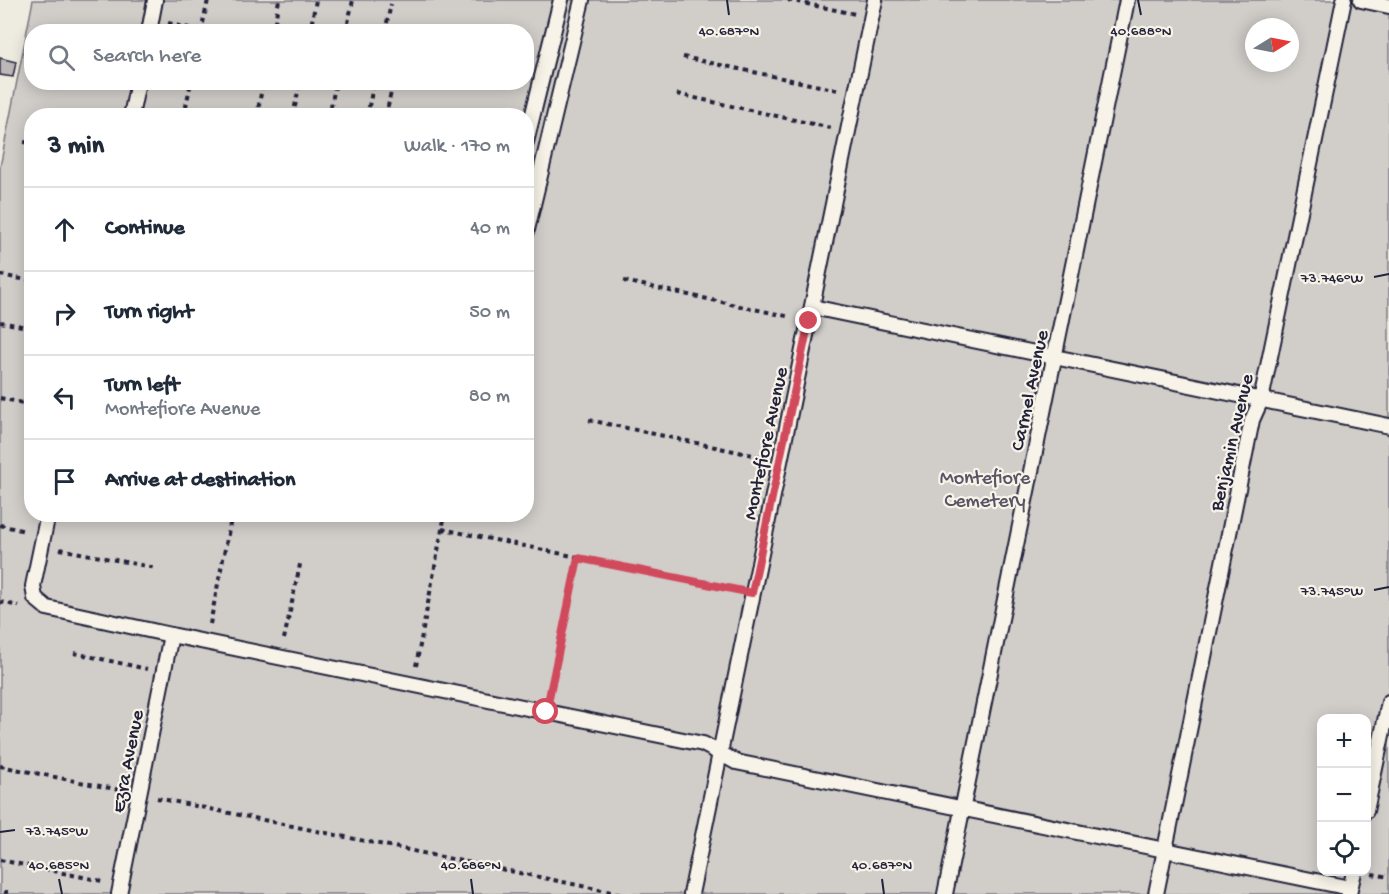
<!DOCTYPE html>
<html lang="en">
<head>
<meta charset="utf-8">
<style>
	body { margin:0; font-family:"Gochi Hand",sans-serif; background:#f2f2f3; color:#1f2937 }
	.controls { position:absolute; right:18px; bottom:18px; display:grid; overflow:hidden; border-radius:12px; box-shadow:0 3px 15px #0003 }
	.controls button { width:54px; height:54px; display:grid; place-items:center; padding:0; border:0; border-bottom:2px solid #e0e1e3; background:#fff; color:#1f2937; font:30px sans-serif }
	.compass { position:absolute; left:1245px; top:18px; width:54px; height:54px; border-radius:50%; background:#fff; box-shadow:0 3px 15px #0003; rotate:80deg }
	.stop { position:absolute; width:18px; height:18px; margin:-14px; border:4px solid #d1495b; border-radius:50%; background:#fff }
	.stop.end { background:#d1495b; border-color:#fff; box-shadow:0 2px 6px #0008 }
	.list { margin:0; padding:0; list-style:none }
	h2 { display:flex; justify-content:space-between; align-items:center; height:78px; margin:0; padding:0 24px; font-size:26px }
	h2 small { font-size:20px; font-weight:400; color:#747a83 }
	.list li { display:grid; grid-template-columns:39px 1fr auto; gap:18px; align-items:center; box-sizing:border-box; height:84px; padding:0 24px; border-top:2px solid #e0e1e3 }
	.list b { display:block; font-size:22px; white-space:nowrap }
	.list p { margin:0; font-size:20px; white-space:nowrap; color:#747a83 }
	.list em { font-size:20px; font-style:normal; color:#747a83 }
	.icon { flex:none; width:33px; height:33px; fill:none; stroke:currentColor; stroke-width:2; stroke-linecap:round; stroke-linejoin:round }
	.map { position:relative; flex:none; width:1389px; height:894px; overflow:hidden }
	.search { position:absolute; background:#fff; box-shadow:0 3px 15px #0003; left:24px; top:24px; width:510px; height:66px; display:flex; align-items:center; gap:15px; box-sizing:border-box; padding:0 21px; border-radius:24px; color:#747a83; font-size:22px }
	.panel { position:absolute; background:#fff; box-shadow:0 3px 15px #0003; left:24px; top:108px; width:510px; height:414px; border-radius:24px }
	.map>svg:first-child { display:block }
	.green { fill:#d1cdc9; stroke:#7a7882; stroke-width:1.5; fill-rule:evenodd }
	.building { fill:#bbb8b7; stroke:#22223b; stroke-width:1.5 }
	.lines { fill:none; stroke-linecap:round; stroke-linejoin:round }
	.service-casing { stroke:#22223b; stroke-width:18 }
	.path { stroke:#22223b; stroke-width:4; stroke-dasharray:4.5 4.5; stroke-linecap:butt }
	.service { stroke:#f7f3e8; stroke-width:14 }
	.route { stroke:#d1495b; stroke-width:8 }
	.ticks { fill:none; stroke:#22223b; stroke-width:2 }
	.labels { text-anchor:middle; stroke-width:4.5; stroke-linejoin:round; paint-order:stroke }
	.street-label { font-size:20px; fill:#22223b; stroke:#f7f3e8 }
	.park-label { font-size:20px; fill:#575566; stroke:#f7f3e8 }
	.ticks-label { font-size:15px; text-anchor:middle; fill:#22223b; stroke:#f7f3e8; stroke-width:4.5; stroke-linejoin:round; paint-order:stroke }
</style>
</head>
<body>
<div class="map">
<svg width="1389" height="894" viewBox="0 0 1389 894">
	<rect width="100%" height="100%" fill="#eeebe1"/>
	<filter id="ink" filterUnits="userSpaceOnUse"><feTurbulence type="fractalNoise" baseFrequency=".0167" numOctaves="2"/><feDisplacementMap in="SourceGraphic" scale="12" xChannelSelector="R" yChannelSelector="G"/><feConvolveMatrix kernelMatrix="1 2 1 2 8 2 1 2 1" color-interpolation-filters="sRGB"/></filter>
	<g filter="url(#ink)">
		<!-- green -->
		<path class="green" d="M33,0H1389V894H0V167ZM1254,27H1290V63H1254ZM32,32H526V82H32ZM32,116H526V514H32ZM1322,718H1366V872H1322Z"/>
		<!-- building -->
		<path class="building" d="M0,58L16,62L13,77L0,75Z"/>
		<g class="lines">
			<!-- service casing -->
			<g class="service-casing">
				<g id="service">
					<path d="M1361,0L1389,6"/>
					<path d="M149,32L155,0"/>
					<path d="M131,116L138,82"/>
					<path d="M526,142L561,0"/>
					<path d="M526,234L582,0"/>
					<path d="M812,307L1389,426"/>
					<path d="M48,514L33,586L35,598L47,608L171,635L703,744L736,762L1350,888"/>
					<path d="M1366,811L1389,702"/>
					<path d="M119,894L171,635"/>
					<path d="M691,894L875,0"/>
					<path d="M945,894L1127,0"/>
					<path d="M1156,894L1252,420L1261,400L1344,0"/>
					<path d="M1349,894L1354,872"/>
				</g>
			</g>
			<!-- path -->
			<g class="path">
				<path d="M788,0L855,14"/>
				<path d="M168,23L206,32"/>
				<path d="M201,32L208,0"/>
				<path d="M273,32L279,0"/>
				<path d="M310,32L316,0"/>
				<path d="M346,32L353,0"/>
				<path d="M385,32L391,4"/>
				<path d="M683,57L838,90"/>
				<path d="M677,94L831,128"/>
				<path d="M184,116L191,82"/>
				<path d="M257,116L263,82"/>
				<path d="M293,116L300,82"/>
				<path d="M329,116L336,82"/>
				<path d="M367,116L374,82"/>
				<path d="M386,116L393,82"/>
				<path d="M24,142L32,143"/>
				<path d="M0,275L32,281"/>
				<path d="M624,281L791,317"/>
				<path d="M0,322L32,328"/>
				<path d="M0,398L32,405"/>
				<path d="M589,420L762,457"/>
				<path d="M0,525L25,531"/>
				<path d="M442,529L737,590"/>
				<path d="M60,549L156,568"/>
				<path d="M0,602L19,606"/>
				<path d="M210,624L232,514"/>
				<path d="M284,639L301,560"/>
				<path d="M74,653L147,669"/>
				<path d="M416,666L445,514"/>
				<path d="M550,695L578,558"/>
				<path d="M0,766L120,790"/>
				<path d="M157,798L621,894"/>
				<path d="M0,860L102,881"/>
				<path d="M1372,874L1389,877"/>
				<path d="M6,894V890"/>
			</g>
			<!-- service -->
			<use href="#service" class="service"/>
		</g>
	</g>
	<g class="lines" filter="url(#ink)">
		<!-- route -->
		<path class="route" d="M546,712L578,558L752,593L809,321"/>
	</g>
	<!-- ticks -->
	<path class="ticks" d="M727,0L729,15M1138,0L1141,15M1374,277L1389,274M1374,590L1389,587M0,832L15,830M59,879L62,894M471,879L473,894M882,879L884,894"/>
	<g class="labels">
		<!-- street labels -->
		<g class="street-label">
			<text transform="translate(1028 390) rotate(-78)" y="7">Carmel Avenue</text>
			<text transform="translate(1230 442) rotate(-77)" y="7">Benjamin Avenue</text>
			<text transform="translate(764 443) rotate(-78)" y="7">Montefiore Avenue</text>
			<text transform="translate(126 761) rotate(-79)" y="7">Ezra Avenue</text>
		</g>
		<!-- park labels -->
		<g class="park-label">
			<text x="985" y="483">Montefiore<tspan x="985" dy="23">Cemetery</tspan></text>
		</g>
	</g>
	<g class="ticks-label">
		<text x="729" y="35">40.687°N</text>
		<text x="1141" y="35">40.688°N</text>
		<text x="1332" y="282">73.746°W</text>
		<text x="1332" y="595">73.745°W</text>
		<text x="57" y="835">73.745°W</text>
		<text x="59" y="869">40.685°N</text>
		<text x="471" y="869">40.686°N</text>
		<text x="882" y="869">40.687°N</text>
	</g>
</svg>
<div class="controls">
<button>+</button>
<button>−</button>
<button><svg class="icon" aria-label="locate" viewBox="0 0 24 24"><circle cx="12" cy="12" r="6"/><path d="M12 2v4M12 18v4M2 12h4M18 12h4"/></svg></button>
</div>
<svg class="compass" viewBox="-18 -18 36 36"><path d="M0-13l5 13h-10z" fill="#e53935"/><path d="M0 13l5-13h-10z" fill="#747a83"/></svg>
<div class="stop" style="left:546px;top:712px"></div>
<div class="stop end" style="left:809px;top:321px"></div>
<div class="search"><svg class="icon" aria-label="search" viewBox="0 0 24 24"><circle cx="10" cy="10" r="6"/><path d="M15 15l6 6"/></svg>Search here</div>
<section class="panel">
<h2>3 min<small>Walk · 170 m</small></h2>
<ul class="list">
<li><svg class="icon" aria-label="ahead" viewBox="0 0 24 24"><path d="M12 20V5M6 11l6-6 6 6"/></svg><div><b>Continue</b></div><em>40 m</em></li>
<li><svg class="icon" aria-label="right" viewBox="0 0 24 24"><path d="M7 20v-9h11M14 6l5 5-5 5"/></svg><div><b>Turn right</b></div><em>50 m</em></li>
<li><svg class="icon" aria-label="left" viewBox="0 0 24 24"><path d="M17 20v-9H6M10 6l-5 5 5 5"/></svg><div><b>Turn left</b><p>Montefiore Avenue</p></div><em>80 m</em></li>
<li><svg class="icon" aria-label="arrive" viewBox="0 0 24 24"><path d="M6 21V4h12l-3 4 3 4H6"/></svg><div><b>Arrive at destination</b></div></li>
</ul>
</section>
</div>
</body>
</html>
